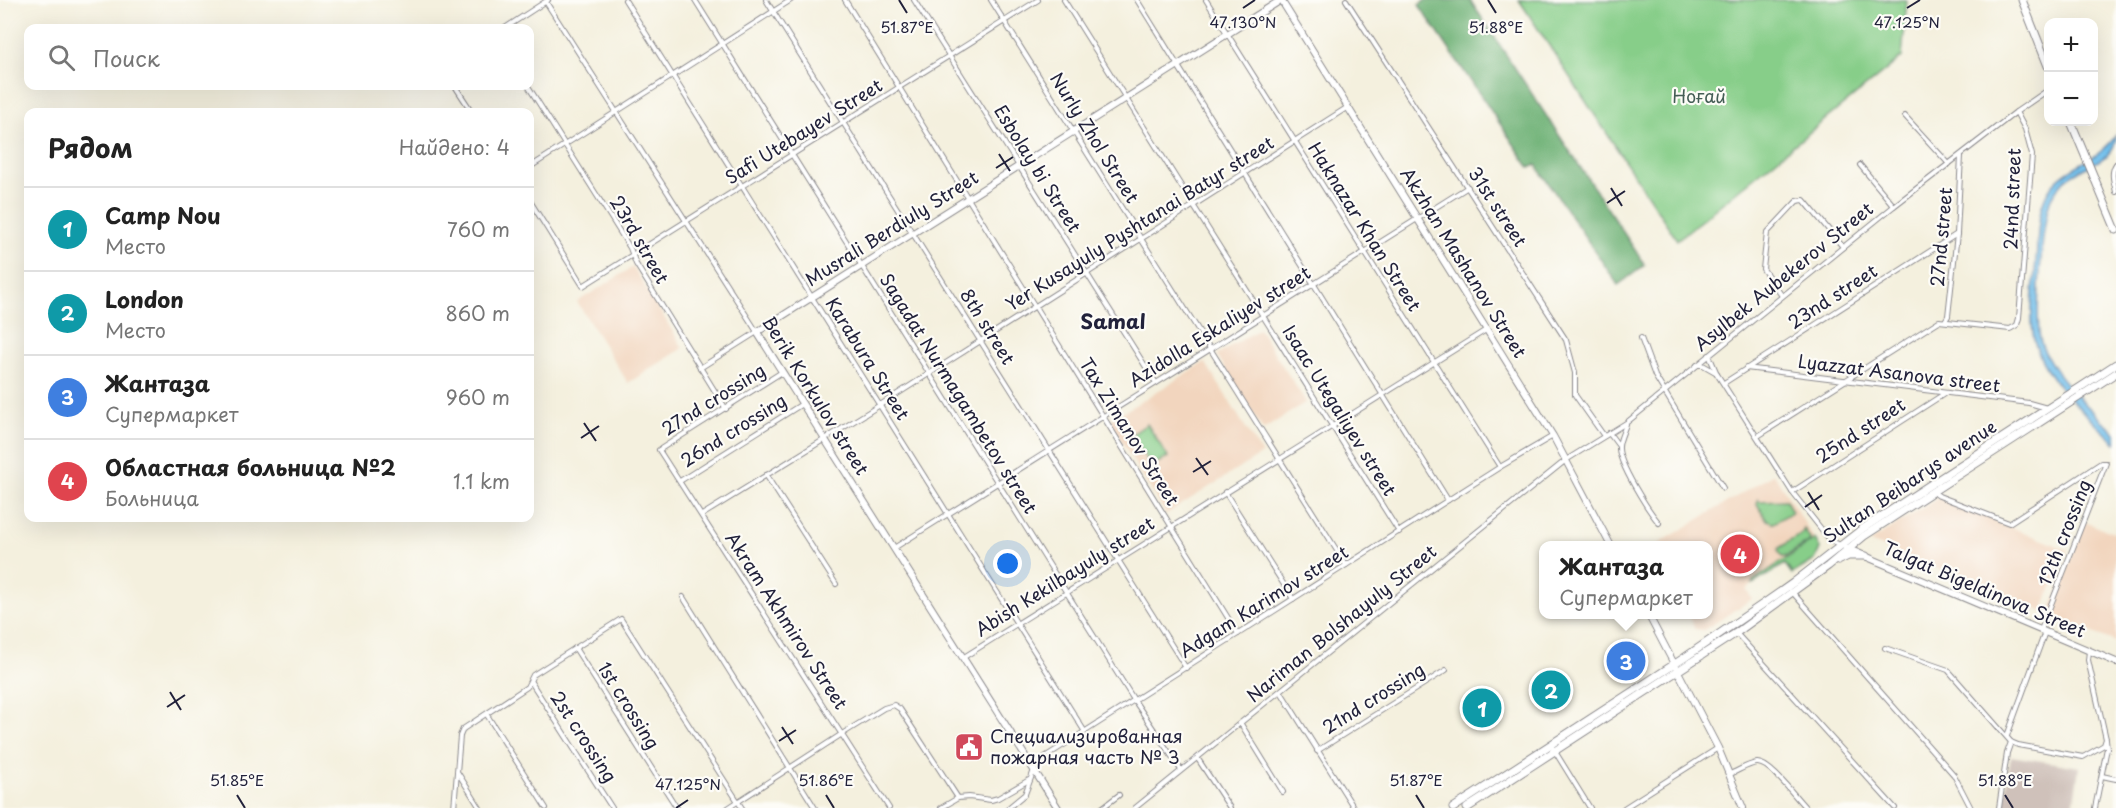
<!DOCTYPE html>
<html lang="ru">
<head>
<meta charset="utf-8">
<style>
	body { margin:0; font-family:"Playpen Sans",sans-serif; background:#f6f6f6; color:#222 }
	.controls { position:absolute; right:18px; top:18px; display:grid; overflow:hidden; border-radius:12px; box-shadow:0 6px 24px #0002 }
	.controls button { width:54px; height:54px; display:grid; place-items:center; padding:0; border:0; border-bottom:2px solid #e0e0e0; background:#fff; color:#222; font:30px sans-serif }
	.you { position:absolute; left:1008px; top:564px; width:21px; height:21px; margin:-15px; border:4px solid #fff; border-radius:50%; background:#1a73e8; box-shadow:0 0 0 9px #1a73e833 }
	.badge { display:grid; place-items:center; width:39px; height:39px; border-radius:50%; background:#ea580c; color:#fff; font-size:20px; font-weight:700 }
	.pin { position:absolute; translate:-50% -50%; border:3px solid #fff; box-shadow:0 2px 6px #0006 }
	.popup { position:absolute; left:1539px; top:541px; width:174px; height:78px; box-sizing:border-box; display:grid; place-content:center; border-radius:12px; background:#fff; filter:drop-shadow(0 2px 4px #0005); font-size:20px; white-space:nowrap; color:#767676 }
	.popup b { font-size:22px; color:#222 }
	.popup::after { content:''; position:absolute; left:50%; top:100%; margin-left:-12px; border:12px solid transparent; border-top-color:#fff }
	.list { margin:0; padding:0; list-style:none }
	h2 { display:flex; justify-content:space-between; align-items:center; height:78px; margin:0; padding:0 24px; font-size:26px }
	h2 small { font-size:20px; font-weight:400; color:#767676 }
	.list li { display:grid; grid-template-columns:39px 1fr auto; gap:18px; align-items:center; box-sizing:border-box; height:84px; padding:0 24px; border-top:2px solid #e0e0e0 }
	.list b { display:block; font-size:22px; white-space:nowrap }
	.list p { margin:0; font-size:20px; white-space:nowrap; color:#767676 }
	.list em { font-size:20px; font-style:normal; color:#767676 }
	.icon { flex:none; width:33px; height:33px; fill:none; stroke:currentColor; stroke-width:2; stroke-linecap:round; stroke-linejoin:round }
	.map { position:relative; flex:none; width:2116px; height:808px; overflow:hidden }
	.search { position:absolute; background:#fff; box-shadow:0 6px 24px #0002; left:24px; top:24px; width:510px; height:66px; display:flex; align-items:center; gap:15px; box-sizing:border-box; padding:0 21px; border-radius:12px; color:#767676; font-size:22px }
	.panel { position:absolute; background:#fff; box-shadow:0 6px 24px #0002; left:24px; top:108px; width:510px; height:414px; border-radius:12px }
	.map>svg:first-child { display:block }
	.built { fill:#f2d5be }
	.industrial { fill:#cfc1ba }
	.green { fill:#87ce89; stroke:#547862; stroke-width:1.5 }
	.forest { fill:#6db175; stroke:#486a58; stroke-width:1.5 }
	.water { fill:#72c0ec; stroke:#4a7194; stroke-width:1.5 }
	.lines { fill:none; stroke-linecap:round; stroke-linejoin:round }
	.street-casing { stroke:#8b898c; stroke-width:6 }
	.secondary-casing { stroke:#8b898c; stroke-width:8 }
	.primary-casing { stroke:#8b898c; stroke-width:9 }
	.street { stroke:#fff; stroke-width:4 }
	.secondary { stroke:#fff; stroke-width:6 }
	.primary { stroke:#fff; stroke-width:7 }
	.ticks { fill:none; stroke:#22223b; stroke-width:2 }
	.labels { text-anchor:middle; stroke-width:4.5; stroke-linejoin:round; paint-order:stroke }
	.park-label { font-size:18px; fill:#455e56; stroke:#fdfcf7 }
	.street-label { font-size:18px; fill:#22223b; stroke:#fdfcf7 }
	.poi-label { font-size:18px; fill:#22223b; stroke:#fdfcf7; text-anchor:start }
	.neighbourhood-label { font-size:20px; font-weight:bold; fill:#22223b; stroke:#fdfcf7 }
	.ticks-label { font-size:15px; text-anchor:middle; fill:#22223b; stroke:#fdfcf7; stroke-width:4.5; stroke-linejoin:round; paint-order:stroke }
</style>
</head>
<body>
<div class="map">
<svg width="2116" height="808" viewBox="0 0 2116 808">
	<rect width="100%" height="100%" fill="#fdfcf7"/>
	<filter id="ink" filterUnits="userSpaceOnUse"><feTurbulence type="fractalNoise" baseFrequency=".0167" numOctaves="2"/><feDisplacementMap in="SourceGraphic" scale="12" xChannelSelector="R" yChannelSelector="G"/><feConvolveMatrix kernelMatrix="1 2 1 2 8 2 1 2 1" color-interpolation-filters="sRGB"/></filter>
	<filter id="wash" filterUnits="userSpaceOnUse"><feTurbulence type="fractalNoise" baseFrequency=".008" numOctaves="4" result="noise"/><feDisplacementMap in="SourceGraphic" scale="24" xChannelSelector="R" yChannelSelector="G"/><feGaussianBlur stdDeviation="1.35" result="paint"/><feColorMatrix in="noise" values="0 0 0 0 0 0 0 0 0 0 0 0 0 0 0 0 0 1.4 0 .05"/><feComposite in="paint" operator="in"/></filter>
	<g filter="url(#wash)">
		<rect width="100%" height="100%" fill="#f4f0de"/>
		<!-- built -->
		<g class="built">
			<path d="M633,267L683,348L628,383L577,302Z"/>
			<path d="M1259,329L1306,402L1263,430L1217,355Z"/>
			<path d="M1205,362L1262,454L1166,514L1109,421Z"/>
			<path d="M1774,474L1820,548L1815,560L1792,574L1785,564L1746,589L1752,599L1704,630L1695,629L1689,615L1708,614V546L1658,544Z"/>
			<path d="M1938,498L2068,550L2042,611L1870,542Z"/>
			<path d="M2085,522L2116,534V642L2049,615Z"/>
		</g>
		<!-- industrial -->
		<path class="industrial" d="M2011,756L2079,767L2073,808H2003Z"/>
		<!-- green -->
		<g class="green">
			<path d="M1519,0H1907L1902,57L1677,240Z"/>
			<path d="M1147,424L1168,457L1152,467L1131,435Z"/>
			<path d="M1758,499L1760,501L1786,500L1792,512L1774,523L1767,520L1757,504Z"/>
			<path d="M1804,529L1810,538V541L1785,557H1782L1778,551L1779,548L1801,534Z"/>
			<path d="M1815,539L1820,548L1815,560L1792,574L1785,564L1753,584V581Z"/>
		</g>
		<!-- forest -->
		<path class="forest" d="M1426,0H1470L1645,265L1618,285L1536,165L1530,168L1419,5Z"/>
		<!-- water -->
		<path class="water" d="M2116,135C2116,163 2082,164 2065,180C2060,184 2054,193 2051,198C2042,221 2035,315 2040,339C2041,344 2044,351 2047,356C2063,386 2092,410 2116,434V443C2087,415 2043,380 2034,339C2029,314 2034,286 2036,261C2038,240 2037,212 2047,193C2063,164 2099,163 2116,135Z"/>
	</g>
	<g filter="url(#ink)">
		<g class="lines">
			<!-- street casing -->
			<g class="street-casing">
				<g id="street">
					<path d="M625,0L1085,732"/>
					<path d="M695,0L1134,700L1181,770"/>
					<path d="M766,0L1186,668"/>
					<path d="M845,0L1238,634"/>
					<path d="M914,0L1156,383"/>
					<path d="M991,0L1346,565"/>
					<path d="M1064,0L1399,532"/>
					<path d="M1137,0L1448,500"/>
					<path d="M1206,0L1500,467"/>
					<path d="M1346,0L1566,340L1575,373V395L1604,436"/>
					<path d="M546,2L757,332L700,368"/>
					<path d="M505,28L548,0"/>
					<path d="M455,86L472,112"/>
					<path d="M528,86L630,248L636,264L726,409"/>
					<path d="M1905,116L1949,164"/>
					<path d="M2116,164C2110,173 2114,182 2116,192"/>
					<path d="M1860,165L1894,206"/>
					<path d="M530,167L791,0"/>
					<path d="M530,201L583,286L1038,0"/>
					<path d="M1782,296L1763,269L1767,233L1797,201L1804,200L1843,247"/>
					<path d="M1945,321L1948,316L1957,234L1961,156"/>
					<path d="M1641,338L1655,376L1723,488"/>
					<path d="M1709,355L1717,374L1792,492L1830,540L1840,545"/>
					<path d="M1697,365H1703L1717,373"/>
					<path d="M1746,368L2029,403L2047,408"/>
					<path d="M782,372L659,450L889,808"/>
					<path d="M1724,383L1957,234"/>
					<path d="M1626,424C1624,431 1619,440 1619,447C1618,463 1648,510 1659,523"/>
					<path d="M1609,433L1618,445"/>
					<path d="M1758,436L1939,321L2010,329L2017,325L2019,318L2032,155L2025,129L2016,112L2048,90"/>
					<path d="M766,475L836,584"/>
					<path d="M680,481L802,404"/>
					<path d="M1225,492L1293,599"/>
					<path d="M1792,492L1944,394"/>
					<path d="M1933,492L1939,496L2009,523L2101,463H2106L2041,630"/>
					<path d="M702,515L880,405L1348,107"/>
					<path d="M894,548L1468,187"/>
					<path d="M1793,593L1954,775L1971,808"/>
					<path d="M683,597L815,808"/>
					<path d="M1736,633L1895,808"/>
					<path d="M575,648L677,808"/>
					<path d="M1885,648L1948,670L2011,742L2018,745L2083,757L2104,745L2106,739"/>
					<path d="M2089,651L2088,660L2106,739L2107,748L2095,808"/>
					<path d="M964,657L1486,330"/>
					<path d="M531,682L612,808"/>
					<path d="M1281,692L1354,808"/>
					<path d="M487,715L546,808"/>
					<path d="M1241,724L1283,792"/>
					<path d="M2007,736L2045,632"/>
					<path d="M1551,745L1590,808"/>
					<path d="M1317,751L1446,670"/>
					<path d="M1198,759L1230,808"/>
					<path d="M458,773L480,808"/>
					<path d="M1730,774C1738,771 1748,764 1757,763C1770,762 1796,798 1806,808"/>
					<path d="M2102,776L2116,779"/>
					<path d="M454,808L460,736L463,729L527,687L533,675L621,619L742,808"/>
					<path d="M728,808L842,734L884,708L894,705L900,709L958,798"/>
					<path d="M941,808L958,798L969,797L991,800L998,798L1029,780"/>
					<path d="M1008,808L1025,794L1037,762L1500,467L1553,436"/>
					<path d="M1102,808L1119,795"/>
					<path d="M1135,808L1566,460L1626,423L1894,206L2016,112"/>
					<path d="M1624,808L1718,748"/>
					<path d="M1999,808L2007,753L2011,742"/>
				</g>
			</g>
			<!-- secondary casing -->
			<g class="secondary-casing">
				<g id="secondary">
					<path d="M1846,548L2116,662"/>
					<path d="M1648,614L1718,748L1743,808"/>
					<path d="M1058,808L757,332L1281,0L1553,436L1611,546"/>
				</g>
			</g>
			<!-- primary casing -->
			<g class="primary-casing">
				<g id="primary">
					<path d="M2022,0L2048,66"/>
					<path d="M2071,122L2116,230"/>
					<path d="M1838,561L1848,556H1866"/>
					<path d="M1453,808L1684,658L1763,604L1793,583L1862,529L2116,364"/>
					<path d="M1467,808L1736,633L1828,566L1864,536L2116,373"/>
				</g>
			</g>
			<!-- street -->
			<use href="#street" class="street"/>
			<!-- secondary -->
			<use href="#secondary" class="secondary"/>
			<!-- primary -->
			<use href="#primary" class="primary"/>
		</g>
	</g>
	<!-- ticks -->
	<path class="ticks" d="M899,0L907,13M1488,0L1496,13M1243,8L1255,0M1907,8L1920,0M999,154L1010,171M996,168L1013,157M1611,188L1622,206M1607,203L1625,191M584,423L596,441M581,438L599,426M1196,458L1208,475M1193,472L1211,461M1808,492L1819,510M1805,507L1822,495M170,692L181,710M167,707L185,695M782,727L793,744M779,741L796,730M237,795L245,808M826,795L834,808M1416,795L1424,808M2005,795L2013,808M676,808L688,800"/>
	<!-- icons -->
	<defs>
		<g id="civic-square" transform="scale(1.5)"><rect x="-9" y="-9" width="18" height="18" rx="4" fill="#d1495b" stroke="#fdfcf7"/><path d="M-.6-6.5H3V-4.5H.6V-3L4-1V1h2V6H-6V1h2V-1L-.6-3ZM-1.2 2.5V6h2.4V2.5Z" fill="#fff"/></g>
	</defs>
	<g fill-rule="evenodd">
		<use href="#civic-square" x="969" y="747"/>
	</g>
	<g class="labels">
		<!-- park labels -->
		<g class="park-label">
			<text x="1699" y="103">Ноғай</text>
		</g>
		<!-- street labels -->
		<g class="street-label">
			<text transform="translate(804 132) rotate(-32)" y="6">Safi Utebayev Street</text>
			<text transform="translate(1094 138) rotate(58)" y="6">Nurly Zhol Street</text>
			<text transform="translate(1037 169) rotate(58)" y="6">Esbolay bi Street</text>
			<text transform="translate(2013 199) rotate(-88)" y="6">24nd street</text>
			<text transform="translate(1497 207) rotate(57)" y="6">31st street</text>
			<text transform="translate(1140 224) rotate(-32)" y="6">Yer Kusayuly Pyshtanai Batyr street</text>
			<text transform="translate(1364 227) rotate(58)" y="6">Haknazar Khan Street</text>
			<text transform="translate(892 229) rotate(-32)" y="6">Musrali Berdiuly Street</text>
			<text transform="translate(1942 237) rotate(-85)" y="6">27nd street</text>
			<text transform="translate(639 240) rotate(60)" y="6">23rd street</text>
			<text transform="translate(1463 263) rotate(58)" y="6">Akzhan Mashanov Street</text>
			<text transform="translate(1784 277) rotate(-39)" y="6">Asylbek Aubekerov Street</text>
			<text transform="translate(1833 297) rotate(-33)" y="6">23nd street</text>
			<text transform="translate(987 327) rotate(58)" y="6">8th street</text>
			<text transform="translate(1220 327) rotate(-32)" y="6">Azidolla Eskaliyev street</text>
			<text transform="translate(867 359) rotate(58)" y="6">Karabura Street</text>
			<text transform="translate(1899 374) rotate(7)" y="6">Lyazzat Asanova street</text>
			<text transform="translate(958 394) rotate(58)" y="6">Sagadat Nurmagambetov street</text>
			<text transform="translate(815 396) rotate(58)" y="6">Berik Korkulov street</text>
			<text transform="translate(714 400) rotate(-32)" y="6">27nd crossing</text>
			<text transform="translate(1339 411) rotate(58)" y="6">Isaac Utegaliyev street</text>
			<text transform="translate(734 431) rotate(-32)" y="6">26nd crossing</text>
			<text transform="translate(1861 431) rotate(-33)" y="6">25nd street</text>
			<text transform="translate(1129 432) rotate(58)" y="6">Tax Zimanov Street</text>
			<text transform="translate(1910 482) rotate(-34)" y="6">Sultan Beibarys avenue</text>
			<text transform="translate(2065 533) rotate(-68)" y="6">12th crossing</text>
			<text transform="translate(1065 577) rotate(-32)" y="6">Abish Kekilbayuly street</text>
			<text transform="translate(1984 590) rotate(23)" y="6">Talgat Bigeldinova Street</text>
			<text transform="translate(1264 602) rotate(-32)" y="6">Adgam Karimov street</text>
			<text transform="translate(786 621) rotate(57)" y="6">Akram Akhmirov Street</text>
			<text transform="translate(1342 624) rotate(-39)" y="6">Nariman Bolshayuly Street</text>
			<text transform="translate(1374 699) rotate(-32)" y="6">21nd crossing</text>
			<text transform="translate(628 706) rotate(58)" y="6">1st crossing</text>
			<text transform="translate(583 737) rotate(57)" y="6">2st crossing</text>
		</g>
		<!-- poi labels -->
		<g class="poi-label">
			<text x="990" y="743">Специализированная<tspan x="990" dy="21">пожарная часть № 3</tspan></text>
		</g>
		<!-- neighbourhood labels -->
		<g class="neighbourhood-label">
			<text x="1113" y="329">Samal</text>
		</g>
	</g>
	<g class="ticks-label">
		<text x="1243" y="28">47.130°N</text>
		<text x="1907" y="28">47.125°N</text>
		<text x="1496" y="33">51.88°E</text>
		<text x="907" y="33">51.87°E</text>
		<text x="237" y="786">51.85°E</text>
		<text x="826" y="786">51.86°E</text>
		<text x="1416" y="786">51.87°E</text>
		<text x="2005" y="786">51.88°E</text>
		<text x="688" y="790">47.125°N</text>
	</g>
</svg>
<div class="controls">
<button>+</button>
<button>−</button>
</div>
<div class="you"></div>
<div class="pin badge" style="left:1482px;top:708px;background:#0f9aa8">1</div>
<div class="pin badge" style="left:1551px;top:690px;background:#0f9aa8">2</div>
<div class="pin badge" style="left:1626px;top:661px;background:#3f7fe0">3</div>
<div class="popup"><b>Жантаза</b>Супермаркет</div>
<div class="pin badge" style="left:1740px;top:554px;background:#e0444e">4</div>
<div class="search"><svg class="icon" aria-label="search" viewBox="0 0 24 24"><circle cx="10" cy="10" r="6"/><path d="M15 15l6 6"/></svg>Поиск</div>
<section class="panel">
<h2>Рядом<small>Найдено: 4</small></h2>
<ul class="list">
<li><span class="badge" style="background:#0f9aa8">1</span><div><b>Camp Nou</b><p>Место</p></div><em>760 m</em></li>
<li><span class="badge" style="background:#0f9aa8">2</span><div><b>London</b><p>Место</p></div><em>860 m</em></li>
<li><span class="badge" style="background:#3f7fe0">3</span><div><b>Жантаза</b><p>Супермаркет</p></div><em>960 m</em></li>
<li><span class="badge" style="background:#e0444e">4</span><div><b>Областная больница №2</b><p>Больница</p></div><em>1.1 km</em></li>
</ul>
</section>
</div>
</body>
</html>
